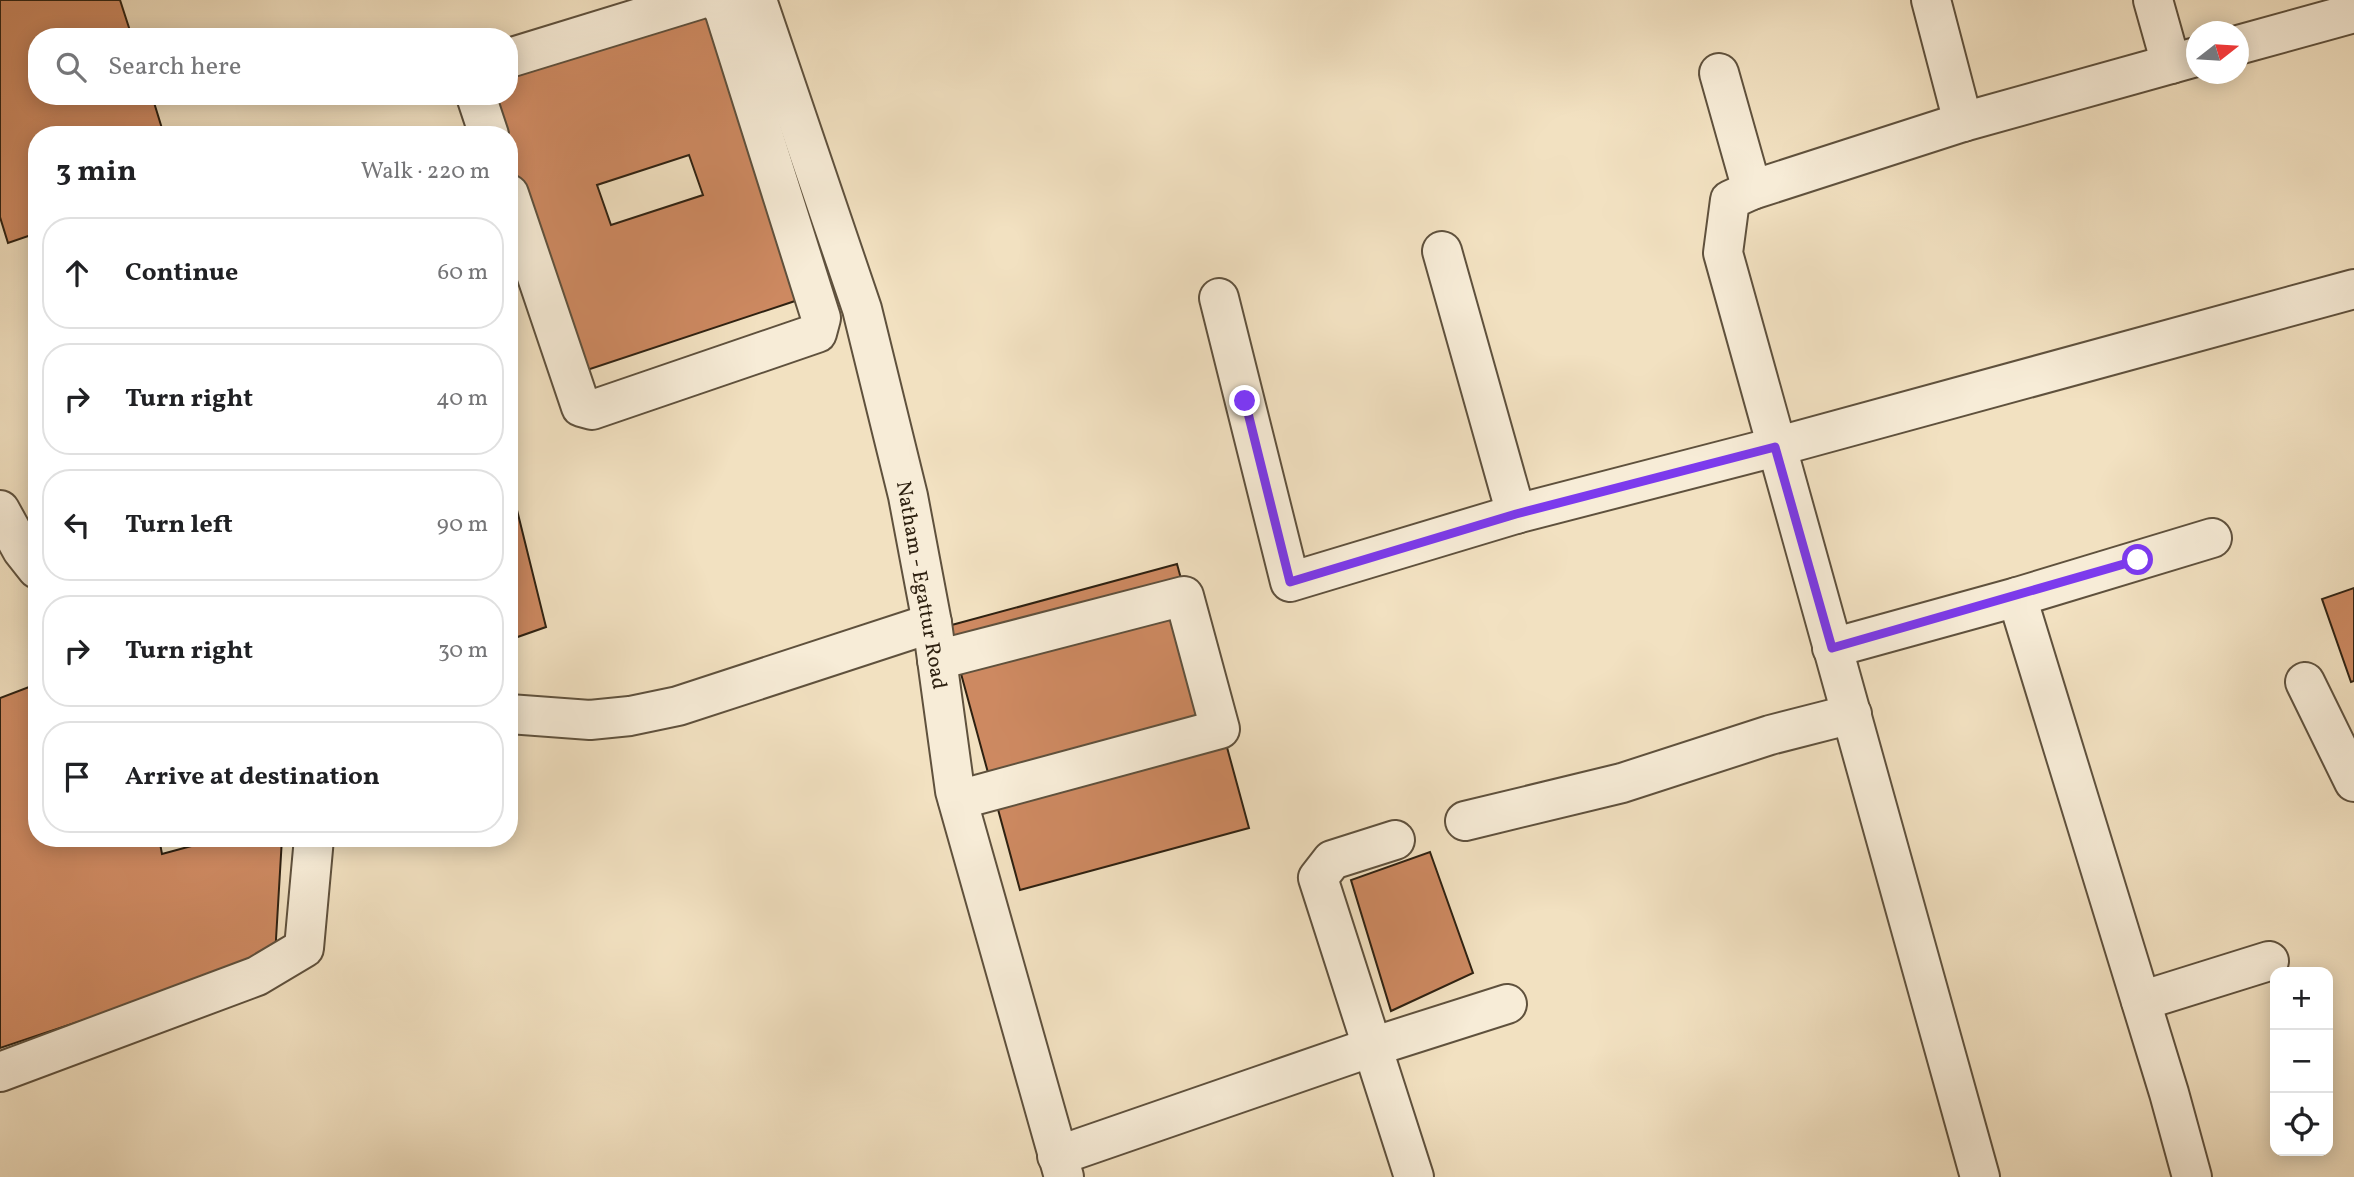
<!DOCTYPE html>
<html lang="en">
<head>
<meta charset="utf-8">
<style>
	body { margin:0; font-family:Vollkorn,serif; background:#f2f2f2; color:#202124 }
	.controls { position:absolute; right:21px; bottom:21px; display:grid; overflow:hidden; border-radius:14px; box-shadow:0 4px 18px #0003 }
	.controls button { width:63px; height:63px; display:grid; place-items:center; padding:0; border:0; border-bottom:2px solid #e0e0e0; background:#fff; color:#202124; font:35px sans-serif }
	.compass { position:absolute; left:2186px; top:21px; width:63px; height:63px; border-radius:50%; background:#fff; box-shadow:0 4px 18px #0003; rotate:73deg }
	.stop { position:absolute; width:21px; height:21px; margin:-16px; border:5px solid #7c3aed; border-radius:50%; background:#fff }
	.stop.end { background:#7c3aed; border-color:#fff; box-shadow:0 2px 7px #0008 }
	.list { margin:0; padding:0; list-style:none }
	h2 { display:flex; justify-content:space-between; align-items:center; height:91px; margin:0; padding:0 28px; font-size:30px }
	h2 small { font-size:23px; font-weight:400; color:#757577 }
	.list li { display:grid; grid-template-columns:46px 1fr auto; gap:21px; align-items:center; box-sizing:border-box; height:112px; margin:0 14px 14px; padding:0 14px; border:2px solid #e0e0e0; border-radius:28px }
	.list b { display:block; font-size:26px; white-space:nowrap }
	.list em { font-size:23px; font-style:normal; color:#757577 }
	.icon { flex:none; width:38px; height:38px; fill:none; stroke:currentColor; stroke-width:2; stroke-linecap:round; stroke-linejoin:round }
	.map { position:relative; flex:none; width:2354px; height:1177px; overflow:hidden }
	.search { position:absolute; background:#fff; box-shadow:0 4px 18px #0003; left:28px; top:28px; width:490px; height:77px; display:flex; align-items:center; gap:18px; box-sizing:border-box; padding:0 24px; border-radius:28px; color:#757577; font-size:26px }
	.panel { position:absolute; background:#fff; box-shadow:0 4px 18px #0003; left:28px; top:126px; width:490px; height:721px; border-radius:28px }
	.map>svg:first-child { display:block }
	.building { fill:#cd8961; stroke:#2e2111; stroke-width:2; fill-rule:evenodd }
	.lines { fill:none; stroke-linecap:round; stroke-linejoin:round }
	.minor-casing { stroke:#5f513d; stroke-width:42 }
	.minor { stroke:#f7ecd7; stroke-width:38 }
	.route { stroke:#7c3aed; stroke-width:9 }
	.labels { text-anchor:middle; stroke-width:5; stroke-linejoin:round; paint-order:stroke }
	.street-label { font-size:21px; fill:#2e2111; stroke:#f7ecd7 }
</style>
</head>
<body>
<div class="map">
<svg width="2354" height="1177" viewBox="0 0 2354 1177">
	<rect width="100%" height="100%" fill="#f2e1c1"/>
	<filter id="stains"><feTurbulence type="fractalNoise" baseFrequency=".00286" numOctaves="4"/><feColorMatrix values="0 0 0 0 .2 0 0 0 0 .09 0 0 0 0 .02 0 0 0 .5 -.17"/></filter>
	<radialGradient id="worn" r=".72"><stop offset=".6" stop-color="#630" stop-opacity="0"/><stop offset="1" stop-color="#630" stop-opacity=".3"/></radialGradient>
	<!-- building -->
	<g class="building">
		<path d="M0,0H120L132,37H37V96H152L164,135H37V233L8,243L0,217Z"/>
		<path d="M707,12L801,299L581,372L509,154V135H503L490,96H509V78ZM689,155L703,195L611,225L597,185Z"/>
		<path d="M517,510L546,627L509,640V513Z"/>
		<path d="M1177,564L1249,828L1020,890L948,626Z"/>
		<path d="M2354,588V681L2351,682L2322,599Z"/>
		<path d="M37,684V838H159L162,854L221,838H282L275,956L0,1048V698Z"/>
		<path d="M1430,852L1473,973L1391,1011L1351,880Z"/>
	</g>
	<g class="lines">
		<!-- minor casing -->
		<g class="minor-casing">
			<g id="minor">
				<path d="M757,0L862,309L908,496L932,623L955,791L1064,1177"/>
				<path d="M1931,0L1963,122"/>
				<path d="M2153,0L2171,64"/>
				<path d="M2238,45L2354,13"/>
				<path d="M509,58L698,0"/>
				<path d="M1719,73L1752,190"/>
				<path d="M476,96L489,135"/>
				<path d="M509,194L581,407L592,410L817,333L821,318L724,10L716,0"/>
				<path d="M1442,251L1516,514"/>
				<path d="M1219,298L1290,582L1516,514L1775,447L2354,289"/>
				<path d="M0,510L22,550L37,569"/>
				<path d="M2017,597L2169,1093L2192,1177"/>
				<path d="M1832,648L2017,597L2212,538"/>
				<path d="M937,660L1184,596L1220,729L958,800"/>
				<path d="M2305,682L2354,782"/>
				<path d="M509,714L590,720L630,716L678,706L932,623"/>
				<path d="M1465,821L1622,783L1770,735L1852,714"/>
				<path d="M1395,840L1332,860L1318,878L1414,1177"/>
				<path d="M2141,1001L2269,961"/>
				<path d="M0,1072L257,976L304,948L314,838"/>
				<path d="M1057,1156L1372,1047L1507,1004"/>
				<path d="M1980,1177L1723,253L1730,200L1752,190L1963,122L2196,57"/>
			</g>
		</g>
		<!-- minor -->
		<use href="#minor" class="minor"/>
	</g>
	<g class="lines">
		<!-- route -->
		<path class="route" d="M1245,401L1290,582L1516,514L1775,447L1832,648L2138,560"/>
	</g>
	<g class="labels">
		<!-- street labels -->
		<g class="street-label">
			<text transform="translate(922 585) rotate(80)" y="7">Natham - Egattur Road</text>
		</g>
	</g>
	<rect width="100%" height="100%" filter="url(#stains)"/>
	<rect width="100%" height="100%" fill="url(#worn)"/>
</svg>
<div class="controls">
<button>+</button>
<button>−</button>
<button><svg class="icon" aria-label="locate" viewBox="0 0 24 24"><circle cx="12" cy="12" r="6"/><path d="M12 2v4M12 18v4M2 12h4M18 12h4"/></svg></button>
</div>
<svg class="compass" viewBox="-18 -18 36 36"><path d="M0-13l5 13h-10z" fill="#e53935"/><path d="M0 13l5-13h-10z" fill="#757577"/></svg>
<div class="stop" style="left:2138px;top:560px"></div>
<div class="stop end" style="left:1245px;top:401px"></div>
<div class="search"><svg class="icon" aria-label="search" viewBox="0 0 24 24"><circle cx="10" cy="10" r="6"/><path d="M15 15l6 6"/></svg>Search here</div>
<section class="panel">
<h2>3 min<small>Walk · 220 m</small></h2>
<ul class="list">
<li><svg class="icon" aria-label="ahead" viewBox="0 0 24 24"><path d="M12 20V5M6 11l6-6 6 6"/></svg><div><b>Continue</b></div><em>60 m</em></li>
<li><svg class="icon" aria-label="right" viewBox="0 0 24 24"><path d="M7 20v-9h11M14 6l5 5-5 5"/></svg><div><b>Turn right</b></div><em>40 m</em></li>
<li><svg class="icon" aria-label="left" viewBox="0 0 24 24"><path d="M17 20v-9H6M10 6l-5 5 5 5"/></svg><div><b>Turn left</b></div><em>90 m</em></li>
<li><svg class="icon" aria-label="right" viewBox="0 0 24 24"><path d="M7 20v-9h11M14 6l5 5-5 5"/></svg><div><b>Turn right</b></div><em>30 m</em></li>
<li><svg class="icon" aria-label="arrive" viewBox="0 0 24 24"><path d="M6 21V4h12l-3 4 3 4H6"/></svg><div><b>Arrive at destination</b></div></li>
</ul>
</section>
</div>
</body>
</html>
